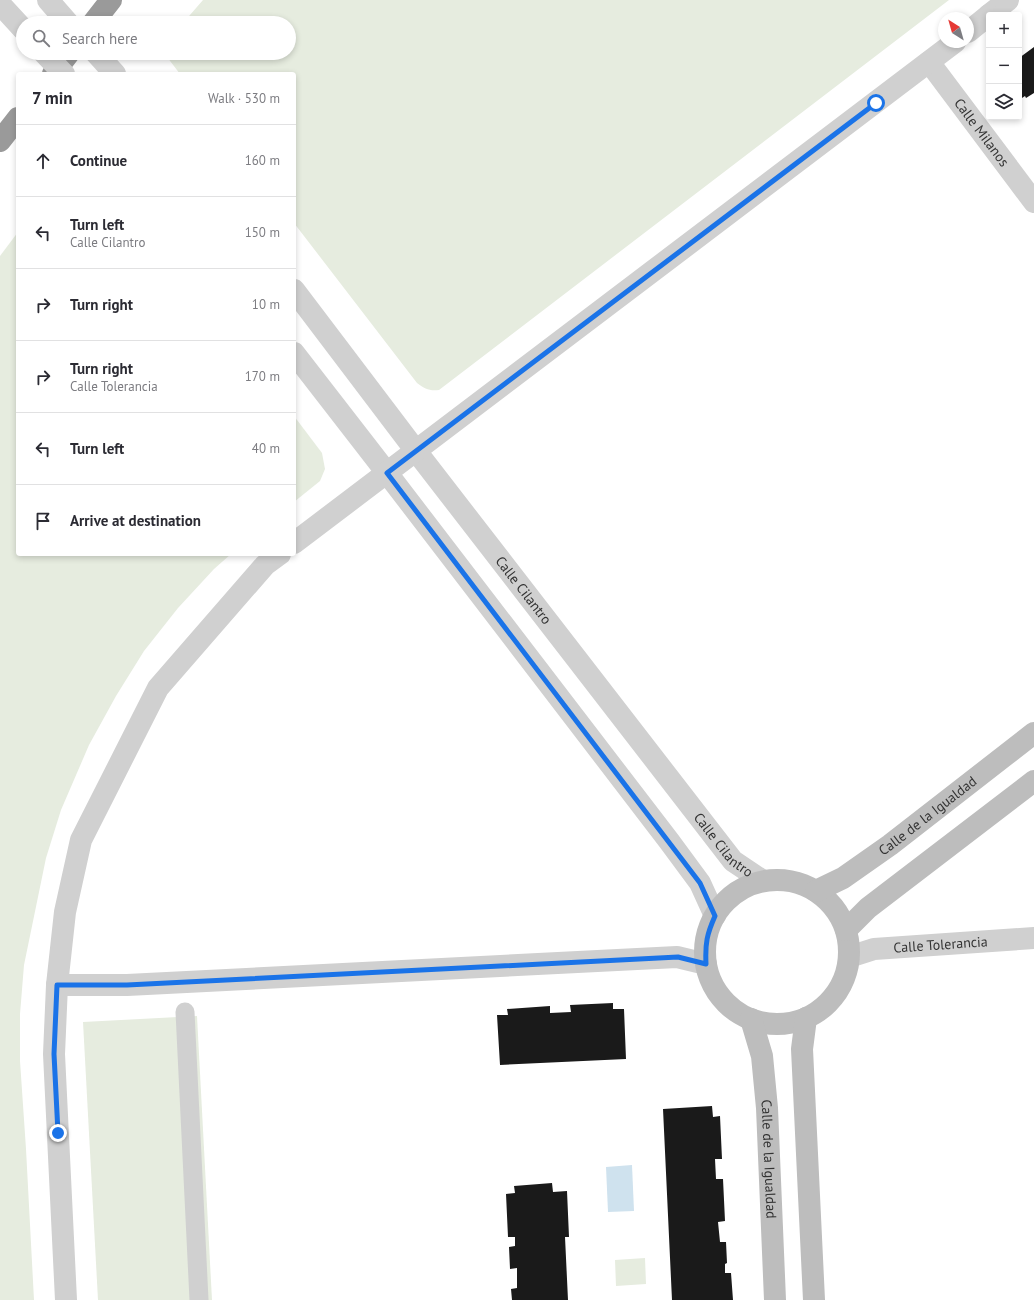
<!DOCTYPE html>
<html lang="en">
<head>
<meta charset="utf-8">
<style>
	body { margin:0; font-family:"PT Sans",sans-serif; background:#f2f2f3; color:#2b2b33 }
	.controls { position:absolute; right:12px; top:12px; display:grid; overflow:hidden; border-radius:4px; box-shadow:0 2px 6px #0003 }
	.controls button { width:36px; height:36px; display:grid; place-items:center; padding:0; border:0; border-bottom:1px solid #e1e1e2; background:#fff; color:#2b2b33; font:20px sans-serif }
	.compass { position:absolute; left:938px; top:12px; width:36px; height:36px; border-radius:50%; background:#fff; box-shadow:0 2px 6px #0003; rotate:323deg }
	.stop { position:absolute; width:12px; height:12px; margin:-9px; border:3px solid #1a73e8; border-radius:50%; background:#fff }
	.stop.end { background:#1a73e8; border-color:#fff; box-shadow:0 1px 4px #0008 }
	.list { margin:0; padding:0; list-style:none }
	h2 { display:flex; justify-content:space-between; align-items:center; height:52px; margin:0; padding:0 16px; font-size:17px }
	h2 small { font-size:13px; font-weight:400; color:#7c7c81 }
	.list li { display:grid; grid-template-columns:26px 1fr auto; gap:12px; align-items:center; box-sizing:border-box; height:72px; padding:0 16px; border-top:1px solid #e1e1e2 }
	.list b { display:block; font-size:15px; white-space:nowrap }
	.list p { margin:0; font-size:13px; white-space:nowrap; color:#7c7c81 }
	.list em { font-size:13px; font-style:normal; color:#7c7c81 }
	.icon { flex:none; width:22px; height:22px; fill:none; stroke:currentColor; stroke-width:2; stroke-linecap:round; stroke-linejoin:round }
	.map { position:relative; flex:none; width:1034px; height:1300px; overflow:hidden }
	.search { position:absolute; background:#fff; box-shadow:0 2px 6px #0003; left:16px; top:16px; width:280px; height:44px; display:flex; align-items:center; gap:10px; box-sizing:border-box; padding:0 14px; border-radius:22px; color:#7c7c81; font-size:15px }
	.panel { position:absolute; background:#fff; box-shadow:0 2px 6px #0003; left:16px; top:72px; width:280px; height:484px; border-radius:4px }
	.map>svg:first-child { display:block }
	.green { fill:#e6ecdf }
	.water { fill:#cfe2ee }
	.building { fill:#1a1a1a }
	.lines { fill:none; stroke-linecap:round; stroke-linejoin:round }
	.pedestrian { stroke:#d0d0d0; stroke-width:19 }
	.minor { stroke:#d0d0d0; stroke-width:22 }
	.tertiary { stroke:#d0d0d0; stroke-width:22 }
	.secondary { stroke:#bdbdbd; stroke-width:22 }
	.motorway { stroke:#9a9a9a; stroke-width:22 }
	.tertiary-bridge { stroke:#d0d0d0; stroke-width:22 }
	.route { stroke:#1a73e8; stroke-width:5 }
	.labels { text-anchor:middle; stroke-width:4; stroke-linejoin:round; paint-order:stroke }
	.street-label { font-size:14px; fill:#333; stroke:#fff }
</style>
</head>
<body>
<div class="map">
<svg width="1034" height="1300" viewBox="0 0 1034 1300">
	<rect width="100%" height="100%" fill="#fff"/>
	<!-- green -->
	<g class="green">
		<path d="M203,0H949L439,390C429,391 425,389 417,383L294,223V74H180L164,53H289V23H183Z"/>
		<path d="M18,232V554H231L214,569L178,608L144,651L116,696L89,745L61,810L46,858L24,965L20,1014V1061L26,1149L34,1300H0V256Z"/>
		<path d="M294,416L322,453L325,469L320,481L294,502Z"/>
		<path d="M197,1016L212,1300H98L83,1022Z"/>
		<path d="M645,1258L646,1284L616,1286L615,1260Z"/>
	</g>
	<!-- water -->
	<path class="water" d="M632,1165L634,1211L608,1212L606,1167Z"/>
	<!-- building -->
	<g class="building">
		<path d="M1034,47V93L1026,98L1025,96L1019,100V58Z"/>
		<path d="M613,1003V1009H624L626,1059L500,1065L497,1015H508L507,1009L550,1006V1013L571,1012L570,1005Z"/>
		<path d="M712,1106L713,1117L720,1116L722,1159H715L716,1179H723L725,1221L718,1222L720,1242H726L727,1263L725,1264V1273H731L733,1300H672L663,1109Z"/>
		<path d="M552,1183L553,1192L567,1191L569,1237H565L568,1300H512L511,1289L517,1288V1268L510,1269L509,1247L515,1246V1237H508L506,1194L515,1193L514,1186Z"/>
	</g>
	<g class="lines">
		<!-- pedestrian -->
		<path class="pedestrian" d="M185,1012L199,1300"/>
		<!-- minor -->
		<g class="minor">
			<path id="s1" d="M929,62L1034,202"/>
			<path id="s2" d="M416,451L733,861L763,881"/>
			<path d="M387,473L669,841L700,883L715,916"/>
			<path id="s3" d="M849,957L874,949L1034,938"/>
			<path d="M57,985H127L677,957L706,964"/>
		</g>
		<!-- tertiary -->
		<g class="tertiary">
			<path d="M48,0L68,23"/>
			<path d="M989,15L1008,0"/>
			<path d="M968,32L989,15"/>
			<path d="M96,53L115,74"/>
			<path d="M294,290L416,451"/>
			<path d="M294,353L387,473"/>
			<path d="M294,543L955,42"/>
			<path d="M66,1300L54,1054L57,985L65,912L81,840L158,688L265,565L280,554"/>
		</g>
		<!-- secondary -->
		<g class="secondary">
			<circle cx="777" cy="952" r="72"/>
			<path id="s4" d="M816,891L843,878L890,845L1034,733"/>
			<path d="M846,930L868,908L1034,781"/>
			<path d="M806,1018L802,1049L814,1300"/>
			<path id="s5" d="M751,1019L762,1056L767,1108L775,1300"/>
		</g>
		<!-- motorway -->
		<g class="motorway">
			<path d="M93,23L111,0"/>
			<path d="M53,74L69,53"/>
			<path d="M0,141L18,118"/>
		</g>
		<!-- tertiary-bridge -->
		<g class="tertiary-bridge">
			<path d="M0,4L23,29"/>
			<path d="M44,53L64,74"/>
		</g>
	</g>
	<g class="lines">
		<!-- route -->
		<path class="route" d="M58,1133L54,1054L57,985H127L678,957L706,964C705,943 707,934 715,916L700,883L387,473L876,103"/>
	</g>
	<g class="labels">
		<!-- street labels -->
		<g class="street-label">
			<text dy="5" stroke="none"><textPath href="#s1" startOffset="88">Calle Milanos</textPath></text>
			<text dy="5" stroke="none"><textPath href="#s2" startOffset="176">Calle Cilantro</textPath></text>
			<text dy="5" stroke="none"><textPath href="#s4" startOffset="135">Calle de la Igualdad</textPath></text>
			<text dy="5" stroke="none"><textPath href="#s2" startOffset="500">Calle Cilantro</textPath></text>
			<text dy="5" stroke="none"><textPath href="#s3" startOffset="93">Calle Tolerancia</textPath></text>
			<text dy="5" stroke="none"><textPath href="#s5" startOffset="142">Calle de la Igualdad</textPath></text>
		</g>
	</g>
</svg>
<div class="controls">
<button>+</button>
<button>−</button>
<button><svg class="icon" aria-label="layers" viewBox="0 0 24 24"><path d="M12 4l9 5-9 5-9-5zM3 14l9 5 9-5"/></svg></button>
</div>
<svg class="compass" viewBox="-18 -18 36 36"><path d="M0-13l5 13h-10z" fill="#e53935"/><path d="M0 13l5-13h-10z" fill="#7c7c81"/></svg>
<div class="stop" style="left:876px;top:103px"></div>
<div class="stop end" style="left:58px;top:1133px"></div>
<div class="search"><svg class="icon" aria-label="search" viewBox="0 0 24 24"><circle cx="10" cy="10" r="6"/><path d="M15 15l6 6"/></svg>Search here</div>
<section class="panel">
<h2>7 min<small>Walk · 530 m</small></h2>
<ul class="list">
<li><svg class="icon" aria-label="ahead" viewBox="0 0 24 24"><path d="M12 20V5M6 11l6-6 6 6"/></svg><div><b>Continue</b></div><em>160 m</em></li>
<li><svg class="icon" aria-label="left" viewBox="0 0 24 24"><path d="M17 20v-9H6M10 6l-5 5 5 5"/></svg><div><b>Turn left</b><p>Calle Cilantro</p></div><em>150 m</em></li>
<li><svg class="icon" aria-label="right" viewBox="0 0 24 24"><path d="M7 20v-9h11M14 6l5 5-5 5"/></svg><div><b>Turn right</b></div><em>10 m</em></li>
<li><svg class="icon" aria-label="right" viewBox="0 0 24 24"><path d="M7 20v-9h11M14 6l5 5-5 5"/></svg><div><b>Turn right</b><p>Calle Tolerancia</p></div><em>170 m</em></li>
<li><svg class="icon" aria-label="left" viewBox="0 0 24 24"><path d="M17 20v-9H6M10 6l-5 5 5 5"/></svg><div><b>Turn left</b></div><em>40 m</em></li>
<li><svg class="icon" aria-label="arrive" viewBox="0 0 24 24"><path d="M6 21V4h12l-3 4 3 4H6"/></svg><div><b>Arrive at destination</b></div></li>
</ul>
</section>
</div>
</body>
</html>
